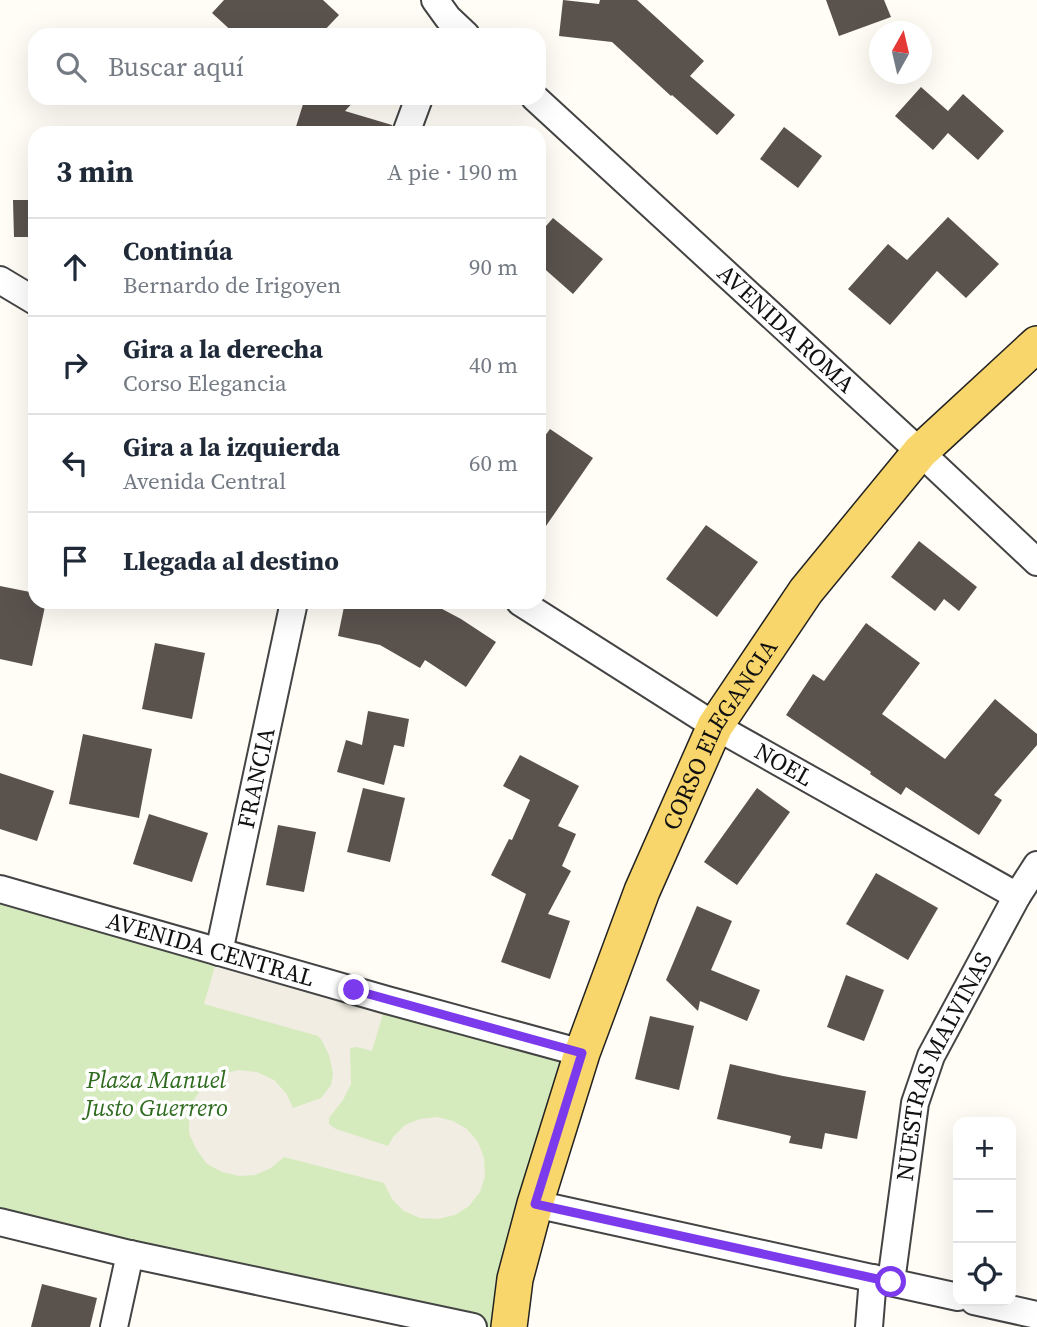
<!DOCTYPE html>
<html lang="es">
<head>
<meta charset="utf-8">
<style>
	body { margin:0; font-family:"Source Serif 4",serif; background:#f2f2f3; color:#1f2937 }
	.controls { position:absolute; right:21px; bottom:21px; display:grid; overflow:hidden; border-radius:14px; box-shadow:0 7px 28px #0002 }
	.controls button { width:63px; height:63px; display:grid; place-items:center; padding:0; border:0; border-bottom:2px solid #e0e1e3; background:#fff; color:#1f2937; font:35px sans-serif }
	.compass { position:absolute; left:869px; top:21px; width:63px; height:63px; border-radius:50%; background:#fff; box-shadow:0 7px 28px #0002; rotate:8deg }
	.stop { position:absolute; width:21px; height:21px; margin:-16px; border:5px solid #7c3aed; border-radius:50%; background:#fff }
	.stop.end { background:#7c3aed; border-color:#fff; box-shadow:0 2px 7px #0008 }
	.list { margin:0; padding:0; list-style:none }
	h2 { display:flex; justify-content:space-between; align-items:center; height:91px; margin:0; padding:0 28px; font-size:30px }
	h2 small { font-size:23px; font-weight:400; color:#747a83 }
	.list li { display:grid; grid-template-columns:46px 1fr auto; gap:21px; align-items:center; box-sizing:border-box; height:98px; padding:0 28px; border-top:2px solid #e0e1e3 }
	.list b { display:block; font-size:26px; white-space:nowrap }
	.list p { margin:0; font-size:23px; white-space:nowrap; color:#747a83 }
	.list em { font-size:23px; font-style:normal; color:#747a83 }
	.icon { flex:none; width:38px; height:38px; fill:none; stroke:currentColor; stroke-width:2; stroke-linecap:round; stroke-linejoin:round }
	.map { position:relative; flex:none; width:1037px; height:1327px; overflow:hidden }
	.search { position:absolute; background:#fff; box-shadow:0 7px 28px #0002; left:28px; top:28px; width:518px; height:77px; display:flex; align-items:center; gap:18px; box-sizing:border-box; padding:0 24px; border-radius:21px; color:#747a83; font-size:26px }
	.panel { position:absolute; background:#fff; box-shadow:0 7px 28px #0002; left:28px; top:126px; width:518px; height:483px; border-radius:21px }
	.map>svg:first-child { display:block }
	.park { fill:#d5ebbd }
	.plaza { fill:#f1ede2 }
	.building { fill:#5a524d }
	.lines { fill:none; stroke-linecap:round; stroke-linejoin:round }
	.minor-casing { stroke:#444; stroke-width:30 }
	.major-casing { stroke:#222; stroke-width:38 }
	.minor { stroke:#fff; stroke-width:26 }
	.major { stroke:#f9d66b; stroke-width:35 }
	.route { stroke:#7c3aed; stroke-width:9 }
	.labels { text-anchor:middle; stroke-width:7; stroke-linejoin:round; paint-order:stroke }
	.street-label { font-size:24px; fill:#111; stroke:#fff }
	.park-label { font-size:24px; font-style:italic; fill:#2f6b1f; stroke:#fff }
</style>
</head>
<body>
<div class="map">
<svg width="1037" height="1327" viewBox="0 0 1037 1327">
	<rect width="100%" height="100%" fill="#fffdf5"/>
	<!-- park -->
	<path class="park" d="M0,891L582,1053L509,1327H476L0,1216Z"/>
	<!-- plaza -->
	<path class="plaza" d="M219,952L387,1000L372,1051L357,1047L350,1048L351,1084L343,1100L329,1118V1124L336,1129L388,1146L393,1137L405,1125L420,1119L437,1117L453,1121L467,1129L478,1142L484,1158L485,1176L480,1192L469,1206L455,1215L438,1219L420,1218L404,1211L392,1199L384,1183L284,1157L271,1168L255,1175L239,1176L222,1172L207,1164L196,1149L189,1133V1115L195,1098L206,1083L222,1074L239,1070L257,1072L274,1080L286,1093L293,1108L321,1098L331,1085L333,1074L329,1055L321,1039L318,1036L204,1004Z"/>
	<!-- building -->
	<g class="building">
		<path d="M224,0H323L339,15L320,35H236L212,13Z"/>
		<path d="M563,0L599,4L600,0H637L704,61L690,76L735,115L717,135L672,95L671,96L612,42L559,36Z"/>
		<path d="M826,0H884L891,17L839,36Z"/>
		<path d="M921,87L948,111L963,94L1004,131L978,160L948,133L933,150L895,116Z"/>
		<path d="M305,98H357L345,111L392,125L391,133H294Z"/>
		<path d="M784,127L822,156L798,188L760,159Z"/>
		<path d="M13,200H35V237H14Z"/>
		<path d="M948,217L999,264L966,298L937,271L890,325L848,289L888,244L907,260Z"/>
		<path d="M553,218L603,259L573,294L539,264V234Z"/>
		<path d="M550,429L593,458L539,536V444Z"/>
		<path d="M706,525L758,562L717,617L666,579Z"/>
		<path d="M919,541L977,587L959,611L944,599L935,611L891,577Z"/>
		<path d="M0,586L35,593V602H46L32,666L0,659Z"/>
		<path d="M345,602H429L461,619L496,642L466,687L425,660L420,668L380,645L338,636Z"/>
		<path d="M866,623L920,663L882,714L945,759L995,699L1037,734V745L994,795L1002,800L979,835L906,787L901,795L870,774L871,772L786,715L813,674L824,681Z"/>
		<path d="M155,643L205,653L192,719L142,709Z"/>
		<path d="M368,711L409,719L404,747L394,745L384,785L337,772L346,740L362,745Z"/>
		<path d="M83,734L152,749L139,818L69,804Z"/>
		<path d="M520,755L579,786L558,826L576,834L562,866L571,871L548,914L570,921L550,979L501,962L526,894L491,875L509,839L512,840L530,800L503,786Z"/>
		<path d="M0,773L54,791L37,841L0,829Z"/>
		<path d="M363,788L405,798L390,862L347,852Z"/>
		<path d="M757,788L790,812L737,885L704,862Z"/>
		<path d="M149,814L208,833L192,882L133,864Z"/>
		<path d="M278,825L316,832L304,892L266,885Z"/>
		<path d="M876,873L938,908L908,960L846,924Z"/>
		<path d="M697,906L732,921L711,970L760,990L747,1021L700,1001L698,1011L666,980Z"/>
		<path d="M846,975L884,990L864,1041L827,1027Z"/>
		<path d="M650,1016L694,1026L679,1090L635,1079Z"/>
		<path d="M730,1064L783,1076L866,1091L857,1139L825,1133L822,1149L789,1143L791,1136L717,1119Z"/>
		<path d="M42,1284L97,1298L90,1327H31Z"/>
	</g>
	<g class="lines">
		<!-- minor casing -->
		<g class="minor-casing">
			<g id="minor">
				<path d="M435,0L448,18L466,35"/>
				<path id="s1" d="M535,98L920,452L1037,562"/>
				<path d="M406,133L419,98"/>
				<path d="M0,280L35,301"/>
				<path id="s2" d="M520,602L715,726L1017,896"/>
				<path id="s3" d="M0,889L387,1000L582,1053"/>
				<path id="s4" d="M219,952L294,602"/>
				<path d="M535,1204L958,1297"/>
				<path d="M0,1222L130,1254L473,1327"/>
				<path id="s5" d="M891,1282L915,1103L931,1056L1017,896L1037,865"/>
				<path d="M974,1301L1037,1315"/>
				<path d="M114,1327L130,1254"/>
				<path d="M869,1327L873,1278"/>
			</g>
		</g>
		<!-- major casing -->
		<g class="major-casing">
			<g id="major">
				<path id="s6" d="M509,1327L515,1279L535,1204L582,1053L642,891L715,726L806,591L920,452L1037,344"/>
			</g>
		</g>
		<!-- minor -->
		<use href="#minor" class="minor"/>
		<!-- major -->
		<use href="#major" class="major"/>
	</g>
	<g class="lines">
		<!-- route -->
		<path class="route" d="M354,990L582,1053L535,1204L891,1282"/>
	</g>
	<g class="labels">
		<!-- street labels -->
		<g class="street-label">
			<text dy="8" stroke="none"><textPath href="#s1" startOffset="341">AVENIDA ROMA</textPath></text>
			<text dy="8" stroke="none"><textPath href="#s6" startOffset="632">CORSO ELEGANCIA</textPath></text>
			<text dy="8" stroke="none"><textPath href="#s2" startOffset="310">NOEL</textPath></text>
			<text dy="8" stroke="none"><textPath href="#s4" startOffset="178">FRANCIA</textPath></text>
			<text dy="8" stroke="none"><textPath href="#s3" startOffset="219">AVENIDA CENTRAL</textPath></text>
			<text dy="8" stroke="none"><textPath href="#s5" startOffset="224">NUESTRAS MALVINAS</textPath></text>
		</g>
		<!-- park labels -->
		<g class="park-label">
			<text x="156" y="1088">Plaza Manuel<tspan x="156" dy="28">Justo Guerrero</tspan></text>
		</g>
	</g>
</svg>
<div class="controls">
<button>+</button>
<button>−</button>
<button><svg class="icon" aria-label="locate" viewBox="0 0 24 24"><circle cx="12" cy="12" r="6"/><path d="M12 2v4M12 18v4M2 12h4M18 12h4"/></svg></button>
</div>
<svg class="compass" viewBox="-18 -18 36 36"><path d="M0-13l5 13h-10z" fill="#e53935"/><path d="M0 13l5-13h-10z" fill="#747a83"/></svg>
<div class="stop" style="left:891px;top:1282px"></div>
<div class="stop end" style="left:354px;top:990px"></div>
<div class="search"><svg class="icon" aria-label="search" viewBox="0 0 24 24"><circle cx="10" cy="10" r="6"/><path d="M15 15l6 6"/></svg>Buscar aquí</div>
<section class="panel">
<h2>3 min<small>A pie · 190 m</small></h2>
<ul class="list">
<li><svg class="icon" aria-label="ahead" viewBox="0 0 24 24"><path d="M12 20V5M6 11l6-6 6 6"/></svg><div><b>Continúa</b><p>Bernardo de Irigoyen</p></div><em>90 m</em></li>
<li><svg class="icon" aria-label="right" viewBox="0 0 24 24"><path d="M7 20v-9h11M14 6l5 5-5 5"/></svg><div><b>Gira a la derecha</b><p>Corso Elegancia</p></div><em>40 m</em></li>
<li><svg class="icon" aria-label="left" viewBox="0 0 24 24"><path d="M17 20v-9H6M10 6l-5 5 5 5"/></svg><div><b>Gira a la izquierda</b><p>Avenida Central</p></div><em>60 m</em></li>
<li><svg class="icon" aria-label="arrive" viewBox="0 0 24 24"><path d="M6 21V4h12l-3 4 3 4H6"/></svg><div><b>Llegada al destino</b></div></li>
</ul>
</section>
</div>
</body>
</html>
